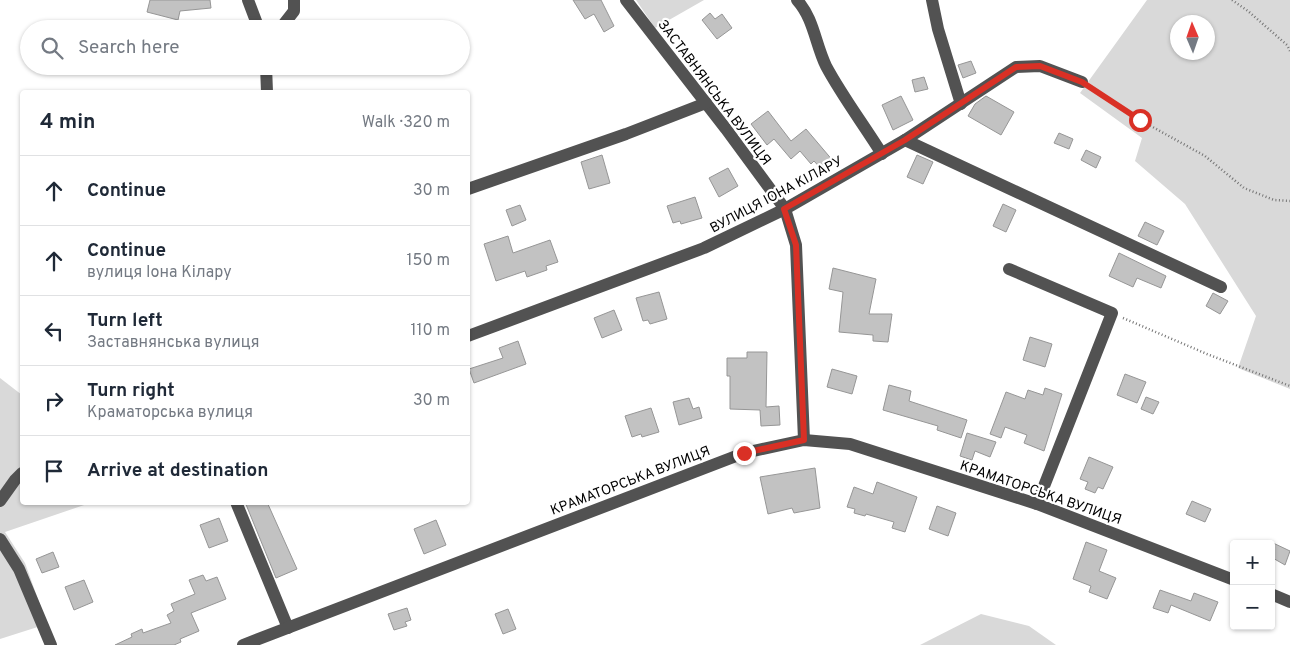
<!DOCTYPE html>
<html lang="en">
<head>
<meta charset="utf-8">
<style>
	body { margin:0; font-family:Overpass,sans-serif; background:#f6f6f7; color:#1f2937 }
	.controls { position:absolute; right:15px; bottom:15px; display:grid; overflow:hidden; border-radius:5px; box-shadow:0 1px 4px #0004 }
	.controls button { width:45px; height:45px; display:grid; place-items:center; padding:0; border:0; border-bottom:1px solid #e0e1e3; background:#fff; color:#1f2937; font:25px sans-serif }
	.compass { position:absolute; left:1170px; top:15px; width:45px; height:45px; border-radius:50%; background:#fff; box-shadow:0 1px 4px #0004; rotate:358deg }
	.stop { position:absolute; width:15px; height:15px; margin:-11px; border:4px solid #d93025; border-radius:50%; background:#fff }
	.stop.end { background:#d93025; border-color:#fff; box-shadow:0 1px 5px #0008 }
	.list { margin:0; padding:0; list-style:none }
	h2 { display:flex; justify-content:space-between; align-items:center; height:65px; margin:0; padding:0 20px; font-size:21px }
	h2 small { font-size:16px; font-weight:400; color:#747a83 }
	.list li { display:grid; grid-template-columns:32px 1fr auto; gap:15px; align-items:center; box-sizing:border-box; height:70px; padding:0 20px; border-top:1px solid #e0e1e3 }
	.list b { display:block; font-size:19px; white-space:nowrap }
	.list p { margin:0; font-size:16px; white-space:nowrap; color:#747a83 }
	.list em { font-size:16px; font-style:normal; color:#747a83 }
	.icon { flex:none; width:28px; height:28px; fill:none; stroke:currentColor; stroke-width:2; stroke-linecap:round; stroke-linejoin:round }
	.map { position:relative; flex:none; width:1290px; height:645px; overflow:hidden }
	.search { position:absolute; background:#fff; box-shadow:0 1px 4px #0004; left:20px; top:20px; width:450px; height:55px; display:flex; align-items:center; gap:12px; box-sizing:border-box; padding:0 18px; border-radius:28px; color:#747a83; font-size:19px }
	.panel { position:absolute; background:#fff; box-shadow:0 1px 4px #0004; left:20px; top:90px; width:450px; height:415px; border-radius:5px }
	.map>svg:first-child { display:block }
	.green { fill:#d9d9d9; fill-rule:evenodd }
	.building { fill:#c2c2c2; stroke:#969696 }
	.lines { fill:none; stroke-linecap:round; stroke-linejoin:round }
	.path { stroke:#747474; stroke-width:2.5; stroke-dasharray:1 2.5; stroke-linecap:butt }
	.minor { stroke:#525252; stroke-width:12 }
	.route { stroke:#d93025; stroke-width:6 }
	.labels { text-anchor:middle; stroke-width:4.5; stroke-linejoin:round; paint-order:stroke }
	.street-label { font-size:14px; fill:#000; stroke:#fff }
</style>
</head>
<body>
<div class="map">
<svg width="1290" height="645" viewBox="0 0 1290 645">
	<rect width="100%" height="100%" fill="#fff"/>
	<!-- green -->
	<g class="green">
		<path d="M636,0H704L655,28Z"/>
		<path d="M1147,0H1290V389L1238,368L1256,316L1185,204L1135,161L1142,138L1080,93ZM1178,22H1208V52H1178Z"/>
		<path d="M0,378L22,395V502L90,503L5,532L25,563L47,624L0,639Z"/>
		<path d="M981,614L1029,626L1056,645H920Z"/>
	</g>
	<!-- building -->
	<g class="building">
		<path d="M150,0H210L211,8L180,11L178,20L147,12Z"/>
		<path d="M573,0H601L614,26L604,32L594,14L585,19Z"/>
		<path d="M710,13L715,19L722,14L732,28L717,39L702,20Z"/>
		<path d="M971,61L976,73L963,78L958,65Z"/>
		<path d="M924,77L928,89L915,92L912,80Z"/>
		<path d="M901,96L913,120L893,130L882,105Z"/>
		<path d="M986,96L1014,112L1001,135L968,116L975,104Z"/>
		<path d="M768,111L791,141L806,129L834,162L823,171L814,161L811,164L800,151L791,159L774,139L767,145L751,124Z"/>
		<path d="M1059,133L1073,139L1069,149L1054,143Z"/>
		<path d="M1086,150L1101,157L1096,168L1081,160Z"/>
		<path d="M602,155L610,183L589,189L581,162Z"/>
		<path d="M917,155L933,162L923,184L907,177Z"/>
		<path d="M728,168L738,186L719,197L709,178Z"/>
		<path d="M695,197L702,218L681,224L680,221L673,223L667,206Z"/>
		<path d="M1003,204L1016,210L1006,232L993,226Z"/>
		<path d="M520,205L526,220L512,226L506,210Z"/>
		<path d="M1145,222L1164,231L1157,245L1138,236Z"/>
		<path d="M508,236L513,253L550,240L558,262L546,266L547,270L527,277L525,271L496,281L484,244Z"/>
		<path d="M1119,253L1166,276L1161,288L1137,278L1133,287L1109,276Z"/>
		<path d="M833,268L876,279L869,314H892L888,342L873,341V335L839,332L843,292L829,289Z"/>
		<path d="M659,292L667,319L650,324L648,320L643,321L636,298Z"/>
		<path d="M1213,293L1228,301L1220,314L1206,306Z"/>
		<path d="M614,310L622,330L602,338L594,318Z"/>
		<path d="M1030,337L1052,344L1045,367L1023,360Z"/>
		<path d="M518,341L526,364L474,383L469,369L503,358L499,348Z"/>
		<path d="M747,352H767L766,407L779,406L780,425L761,426L760,410L730,409V376H727V358H747Z"/>
		<path d="M832,369L857,376L852,394L827,387Z"/>
		<path d="M1125,374L1146,382L1137,403L1117,395Z"/>
		<path d="M889,385L911,391L909,401L967,420L961,438L937,430L938,426L883,410Z"/>
		<path d="M1045,388L1062,394L1044,451L1024,443L1027,435L1005,427L1001,438L990,434L1006,392L1025,399L1028,390L1043,395Z"/>
		<path d="M1146,397L1159,402L1153,414L1141,409Z"/>
		<path d="M689,398L693,409L699,407L702,418L679,425L673,402Z"/>
		<path d="M651,408L659,432L642,437L641,434L632,437L625,416Z"/>
		<path d="M967,433L996,442L990,457L975,451L972,460L960,456Z"/>
		<path d="M1089,457L1113,467L1103,489L1098,487L1095,493L1085,489L1088,482L1080,479Z"/>
		<path d="M815,468L820,508L794,513L792,508L768,514L760,477Z"/>
		<path d="M877,482L917,497L905,532L892,528L894,522L866,514L865,516L854,513L855,509L847,507L854,487L873,494Z"/>
		<path d="M1192,501L1211,509L1205,522L1186,514Z"/>
		<path d="M245,502H267L297,569L276,578Z"/>
		<path d="M937,506L956,513L948,536L929,529Z"/>
		<path d="M219,518L228,541L209,548L200,525Z"/>
		<path d="M436,520L446,545L424,554L414,529Z"/>
		<path d="M1086,542L1107,550L1099,571L1116,578L1107,599L1089,592L1091,586L1073,579Z"/>
		<path d="M1271,542L1290,551L1285,565L1271,557Z"/>
		<path d="M53,552L59,567L42,573L36,559Z"/>
		<path d="M203,575L206,581L217,577L226,599L191,613L199,631L180,639L181,642L174,645H115L132,637L131,634L142,629L143,633L171,623L167,615L174,611L171,604L195,594L189,580Z"/>
		<path d="M84,580L93,602L74,610L65,587Z"/>
		<path d="M1160,590L1191,601L1194,593L1218,602L1210,621L1171,605L1168,613L1153,608Z"/>
		<path d="M407,608L411,620L405,622L407,626L394,630L388,614Z"/>
		<path d="M508,609L516,629L503,634L495,614Z"/>
	</g>
	<g class="lines">
		<!-- path -->
		<g class="path">
			<path d="M1232,0L1248,11L1287,45L1290,51"/>
			<path d="M1091,88L1140,120L1205,156L1244,188L1274,200L1290,201"/>
			<path d="M1123,318L1207,354L1290,386"/>
		</g>
		<!-- minor -->
		<g class="minor">
			<path d="M248,0L259,29"/>
			<path d="M626,0L726,129L785,209L796,245L804,440"/>
			<path d="M797,0C814,19 815,43 826,66C842,96 864,125 882,154"/>
			<path d="M932,0L938,29L961,104"/>
			<path d="M280,29L294,11V0"/>
			<path d="M266,66L267,92"/>
			<path d="M905,140L1221,287"/>
			<path d="M468,189L626,134L706,103"/>
			<path d="M1009,269L1112,313L1037,504"/>
			<path d="M468,336L704,248L785,209L905,140L1016,67L1040,66L1082,82"/>
			<path d="M0,501L15,480L22,473"/>
			<path d="M236,502L288,628"/>
			<path d="M0,539L19,569L51,645"/>
			<path d="M1271,594L1290,602"/>
			<path d="M243,645L744,453L804,440L850,444L1037,504L1234,580"/>
		</g>
	</g>
	<g class="lines">
		<!-- route -->
		<path class="route" d="M744,453L804,440L796,245L784,209L905,140L1016,67L1040,66L1082,82L1140,120"/>
	</g>
	<g class="labels">
		<!-- street labels -->
		<g class="street-label">
			<text transform="translate(715 92) rotate(53)" y="5">ЗАСТАВНЯНСЬКА ВУЛИЦЯ</text>
			<text transform="translate(776 194) rotate(-28)" y="5">ВУЛИЦЯ ІОНА КІЛАРУ</text>
			<text transform="translate(630 480) rotate(-21)" y="5">КРАМАТОРСЬКА ВУЛИЦЯ</text>
			<text transform="translate(1041 492) rotate(19)" y="5">КРАМАТОРСЬКА ВУЛИЦЯ</text>
		</g>
	</g>
</svg>
<div class="controls">
<button>+</button>
<button>−</button>
</div>
<svg class="compass" viewBox="-18 -18 36 36"><path d="M0-13l5 13h-10z" fill="#e53935"/><path d="M0 13l5-13h-10z" fill="#747a83"/></svg>
<div class="stop" style="left:1140px;top:120px"></div>
<div class="stop end" style="left:744px;top:453px"></div>
<div class="search"><svg class="icon" aria-label="search" viewBox="0 0 24 24"><circle cx="10" cy="10" r="6"/><path d="M15 15l6 6"/></svg>Search here</div>
<section class="panel">
<h2>4 min<small>Walk · 320 m</small></h2>
<ul class="list">
<li><svg class="icon" aria-label="ahead" viewBox="0 0 24 24"><path d="M12 20V5M6 11l6-6 6 6"/></svg><div><b>Continue</b></div><em>30 m</em></li>
<li><svg class="icon" aria-label="ahead" viewBox="0 0 24 24"><path d="M12 20V5M6 11l6-6 6 6"/></svg><div><b>Continue</b><p>вулиця Іона Кілару</p></div><em>150 m</em></li>
<li><svg class="icon" aria-label="left" viewBox="0 0 24 24"><path d="M17 20v-9H6M10 6l-5 5 5 5"/></svg><div><b>Turn left</b><p>Заставнянська вулиця</p></div><em>110 m</em></li>
<li><svg class="icon" aria-label="right" viewBox="0 0 24 24"><path d="M7 20v-9h11M14 6l5 5-5 5"/></svg><div><b>Turn right</b><p>Краматорська вулиця</p></div><em>30 m</em></li>
<li><svg class="icon" aria-label="arrive" viewBox="0 0 24 24"><path d="M6 21V4h12l-3 4 3 4H6"/></svg><div><b>Arrive at destination</b></div></li>
</ul>
</section>
</div>
</body>
</html>
